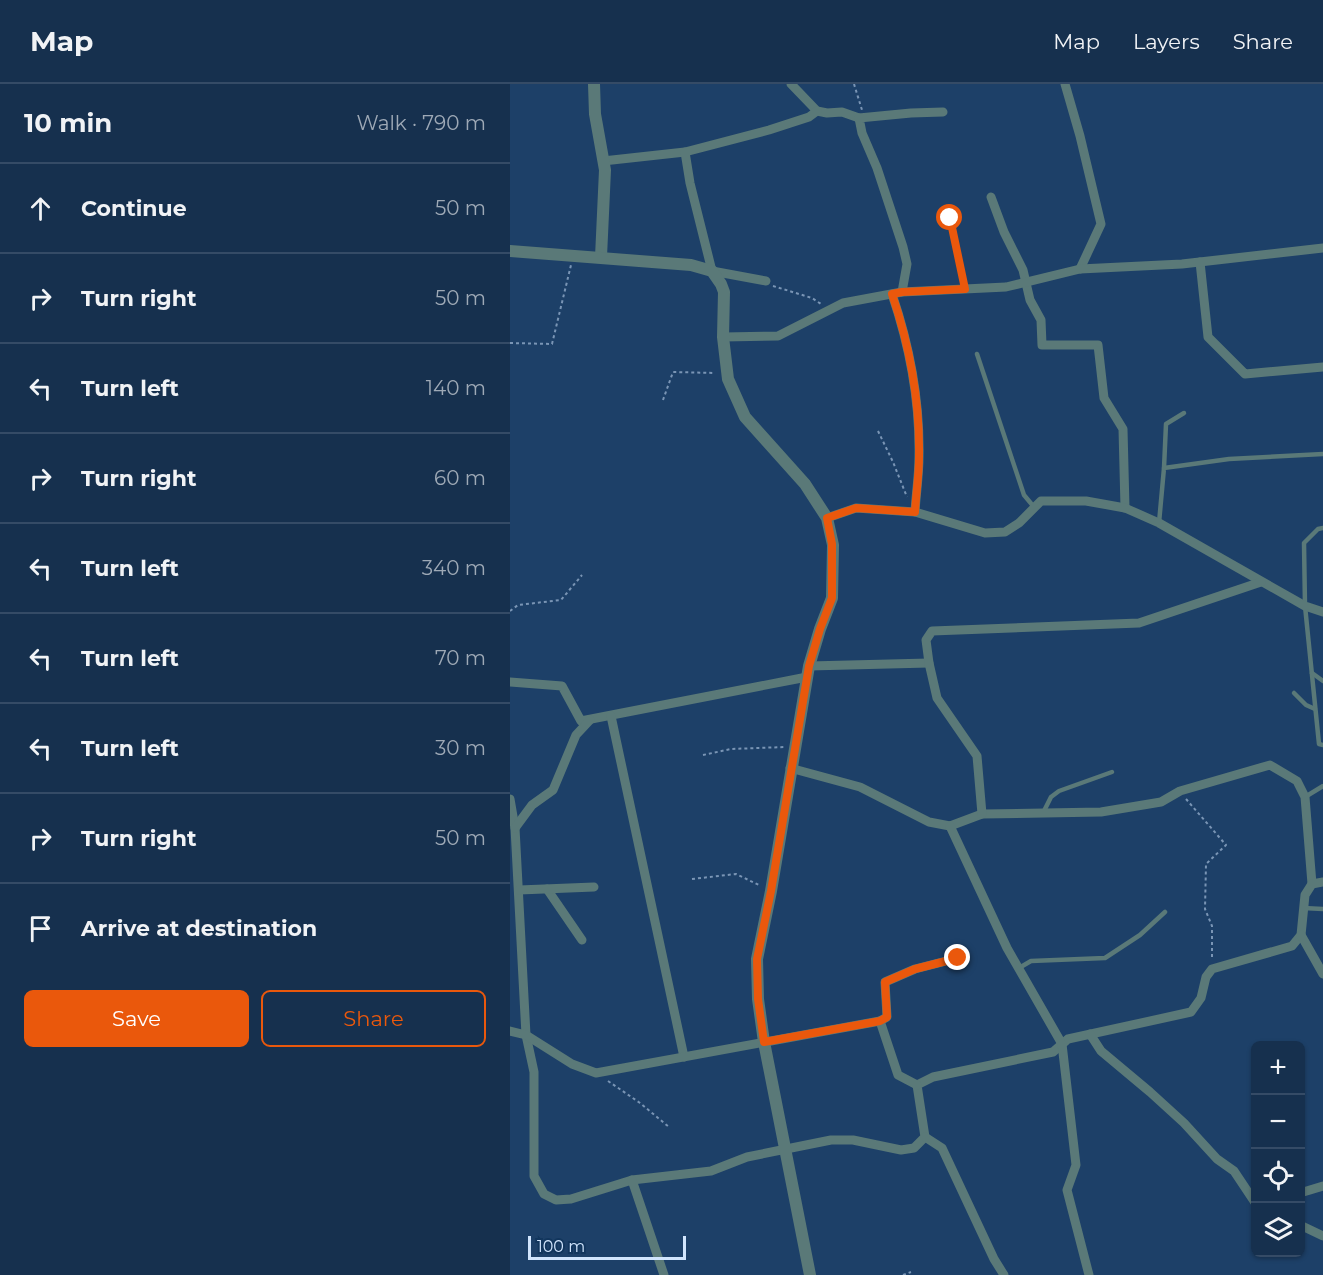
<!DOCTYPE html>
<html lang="en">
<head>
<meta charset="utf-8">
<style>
	body { margin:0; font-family:Montserrat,sans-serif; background:#1f3855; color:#f1f3f6 }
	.controls { position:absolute; right:18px; bottom:18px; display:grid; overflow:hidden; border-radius:9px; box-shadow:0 2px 4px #0004 }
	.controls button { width:54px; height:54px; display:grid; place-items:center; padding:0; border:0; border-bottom:2px solid #354b66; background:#16304e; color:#f1f3f6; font:30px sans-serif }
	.scale { position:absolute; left:18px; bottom:15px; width:158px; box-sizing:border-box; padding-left:6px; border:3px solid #d1e5fd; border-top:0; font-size:16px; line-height:21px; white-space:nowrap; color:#d1e5fd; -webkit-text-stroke:4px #12365d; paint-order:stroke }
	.stop { position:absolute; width:18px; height:18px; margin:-14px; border:4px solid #ea580c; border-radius:50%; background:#fff }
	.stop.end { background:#ea580c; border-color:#fff; box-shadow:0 2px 6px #0008 }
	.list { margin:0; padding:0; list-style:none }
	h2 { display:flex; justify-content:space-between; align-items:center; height:78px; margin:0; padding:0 24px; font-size:26px }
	h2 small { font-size:20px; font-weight:400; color:#9ea9b6 }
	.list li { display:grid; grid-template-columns:39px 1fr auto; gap:18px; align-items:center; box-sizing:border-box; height:90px; padding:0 24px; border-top:2px solid #354b66 }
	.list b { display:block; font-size:22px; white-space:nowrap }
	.list em { font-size:20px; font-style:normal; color:#9ea9b6 }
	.actions { display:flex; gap:12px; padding:18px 24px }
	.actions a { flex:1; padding:14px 0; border:2px solid #ea580c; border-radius:9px; text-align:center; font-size:21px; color:#ea580c }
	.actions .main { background:#ea580c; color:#fff }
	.icon { flex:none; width:33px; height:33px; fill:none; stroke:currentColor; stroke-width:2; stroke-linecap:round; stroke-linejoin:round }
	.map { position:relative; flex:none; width:813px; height:1191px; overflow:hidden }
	header { display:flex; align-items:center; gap:36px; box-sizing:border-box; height:84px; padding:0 30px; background:#16304e; border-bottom:2px solid #354b66 }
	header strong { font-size:28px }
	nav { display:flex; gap:33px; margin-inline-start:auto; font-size:21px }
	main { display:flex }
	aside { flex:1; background:#16304e }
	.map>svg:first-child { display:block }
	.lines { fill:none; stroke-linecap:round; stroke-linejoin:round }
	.path { stroke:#7a95b5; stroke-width:2; stroke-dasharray:3 3; stroke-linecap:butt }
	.service { stroke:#5a7978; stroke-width:4.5 }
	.minor { stroke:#5a7978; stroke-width:9 }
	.tertiary { stroke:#5a7978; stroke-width:12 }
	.route { stroke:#ea580c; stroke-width:8 }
</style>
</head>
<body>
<header>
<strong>Map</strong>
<nav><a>Map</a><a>Layers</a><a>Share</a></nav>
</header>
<main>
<aside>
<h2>10 min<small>Walk · 790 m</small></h2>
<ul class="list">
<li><svg class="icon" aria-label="ahead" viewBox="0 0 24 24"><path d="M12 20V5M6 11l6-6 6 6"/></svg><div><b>Continue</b></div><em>50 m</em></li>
<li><svg class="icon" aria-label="right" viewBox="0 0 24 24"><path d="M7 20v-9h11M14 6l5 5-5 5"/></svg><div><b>Turn right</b></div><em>50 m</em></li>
<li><svg class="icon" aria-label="left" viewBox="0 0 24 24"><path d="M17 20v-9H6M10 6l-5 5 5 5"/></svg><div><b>Turn left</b></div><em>140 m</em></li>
<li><svg class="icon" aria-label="right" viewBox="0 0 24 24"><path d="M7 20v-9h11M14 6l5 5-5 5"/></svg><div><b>Turn right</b></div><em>60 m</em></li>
<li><svg class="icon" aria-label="left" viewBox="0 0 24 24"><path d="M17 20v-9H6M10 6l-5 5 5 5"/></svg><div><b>Turn left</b></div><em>340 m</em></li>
<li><svg class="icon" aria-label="left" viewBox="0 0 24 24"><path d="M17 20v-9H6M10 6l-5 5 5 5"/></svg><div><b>Turn left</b></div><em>70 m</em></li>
<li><svg class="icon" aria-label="left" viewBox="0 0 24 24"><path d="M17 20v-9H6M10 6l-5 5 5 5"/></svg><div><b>Turn left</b></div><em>30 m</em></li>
<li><svg class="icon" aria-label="right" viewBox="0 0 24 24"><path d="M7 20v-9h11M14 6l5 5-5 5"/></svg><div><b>Turn right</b></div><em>50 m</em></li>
<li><svg class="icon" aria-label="arrive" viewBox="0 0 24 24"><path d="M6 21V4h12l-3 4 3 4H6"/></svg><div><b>Arrive at destination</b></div></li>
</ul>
<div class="actions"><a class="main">Save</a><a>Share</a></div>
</aside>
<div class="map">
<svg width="813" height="1191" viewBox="0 0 813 1191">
	<rect width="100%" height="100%" fill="#1d4068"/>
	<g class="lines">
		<!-- path -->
		<g class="path">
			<path d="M344,0L352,26"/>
			<path d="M440,134L453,196"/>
			<path d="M263,202L302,214L311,220"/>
			<path d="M0,259L42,260L61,181"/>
			<path d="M153,316L163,288L205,289"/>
			<path d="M368,347L383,378L397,413"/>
			<path d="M0,527L8,521L51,516L72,491"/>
			<path d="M193,671L221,665L275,663"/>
			<path d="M676,715L716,761L696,780L695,825L702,842V876"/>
			<path d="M182,795L226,790L251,802"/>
			<path d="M98,997L130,1019L159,1043"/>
			<path d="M393,1191L401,1188"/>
		</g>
		<!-- service -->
		<g class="service">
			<path d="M467,270L514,411L524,423"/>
			<path d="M654,384L656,340L674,329"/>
			<path d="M649,439L654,384L719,375L813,370"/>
			<path d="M813,444L808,445L794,459L795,522L809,660L813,661"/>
			<path d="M802,589L813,597"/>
			<path d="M784,609L796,621L805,625"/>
			<path d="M795,713L813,702"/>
			<path d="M533,729L541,713L549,707L602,688"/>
			<path d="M793,824L813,825"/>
			<path d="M509,884L521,877L595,874L630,851L655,828"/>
		</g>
		<!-- minor -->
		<g class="minor">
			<path d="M281,0L307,27L317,29L332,28L349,34"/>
			<path d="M555,0L570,52L591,140L570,185"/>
			<path d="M93,77L175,68"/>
			<path d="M481,113L494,148L513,186L520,216L531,236L532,261H588L594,314L613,345L615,424"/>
			<path d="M690,178L698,253L735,290L813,283"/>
			<path d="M256,197L202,187L180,99L175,68L259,46L299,33L307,27"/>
			<path d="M392,208L397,180L393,163L367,84L352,49L349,34L401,29L433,28"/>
			<path d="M382,210C400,263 410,317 409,373C409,391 406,410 405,428"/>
			<path d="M213,253L268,252L333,219L392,208L496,203L570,185L672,180L813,164"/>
			<path d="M317,434L346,424L405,428L475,449L495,448L509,439L531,417H576L615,424L649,439L795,522L813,528"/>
			<path d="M299,582L419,579"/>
			<path d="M0,598L52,602L71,637L297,593"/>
			<path d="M101,632L174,973"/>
			<path d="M280,684L350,703L419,738L440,742L472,730L591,728L651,718L670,707L760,681L787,697L795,713L802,800"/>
			<path d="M0,715L5,744L16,951L24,988V1092L34,1110L46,1116L61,1115L122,1096L201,1087L237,1073L321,1056H343L391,1066L404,1064L415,1053L407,1001L423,993L543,968L558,955L681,928L691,914L696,893L702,885L782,862L791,851L795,811L802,800L813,798"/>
			<path d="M472,730L467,672L427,614L419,579L416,556L422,547L629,539L751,498"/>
			<path d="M440,742L497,864L552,960L566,1081L557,1106L579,1191"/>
			<path d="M5,744L22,721L43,706L66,651L80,636"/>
			<path d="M37,805L72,856"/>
			<path d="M9,806L84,803"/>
			<path d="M791,851L813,890"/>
			<path d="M370,937L377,933L375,898L405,885L448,874"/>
			<path d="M0,947L16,951L62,980L86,989L370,937L388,991L407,1001"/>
			<path d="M580,950L591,967L640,1008L674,1039L707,1075L724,1087L746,1120"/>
			<path d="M415,1053L432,1064L484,1175L494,1191"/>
			<path d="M122,1096L154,1191"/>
			<path d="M790,1109L813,1102"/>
			<path d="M790,1141L813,1152"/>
		</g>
		<!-- tertiary -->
		<g class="tertiary">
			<path d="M84,0L85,30L95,86L91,173"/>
			<path d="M0,167L181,181L202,187L211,200L214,208L213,253L218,295L235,333L295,400L317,434L323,461L322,514L310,545L299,582L261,807L247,875L248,915L254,958L300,1191"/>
		</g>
	</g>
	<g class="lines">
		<!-- route -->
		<path class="route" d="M440,134L455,205L392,208L382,210C400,263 410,317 409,373C409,391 406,410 405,428L346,424L317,434L322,460V514L310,545L299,582L261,807L247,875L248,915L254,958L370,937L377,933L375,898L405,885L448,874"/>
	</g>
</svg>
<div class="controls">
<button>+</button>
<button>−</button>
<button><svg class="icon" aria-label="locate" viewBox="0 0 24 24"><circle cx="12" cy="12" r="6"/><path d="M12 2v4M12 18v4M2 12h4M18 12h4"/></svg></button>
<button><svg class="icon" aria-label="layers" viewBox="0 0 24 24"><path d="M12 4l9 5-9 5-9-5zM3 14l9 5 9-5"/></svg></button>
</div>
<div class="scale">100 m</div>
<div class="stop" style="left:440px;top:134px"></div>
<div class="stop end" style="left:448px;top:874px"></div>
</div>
</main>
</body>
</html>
